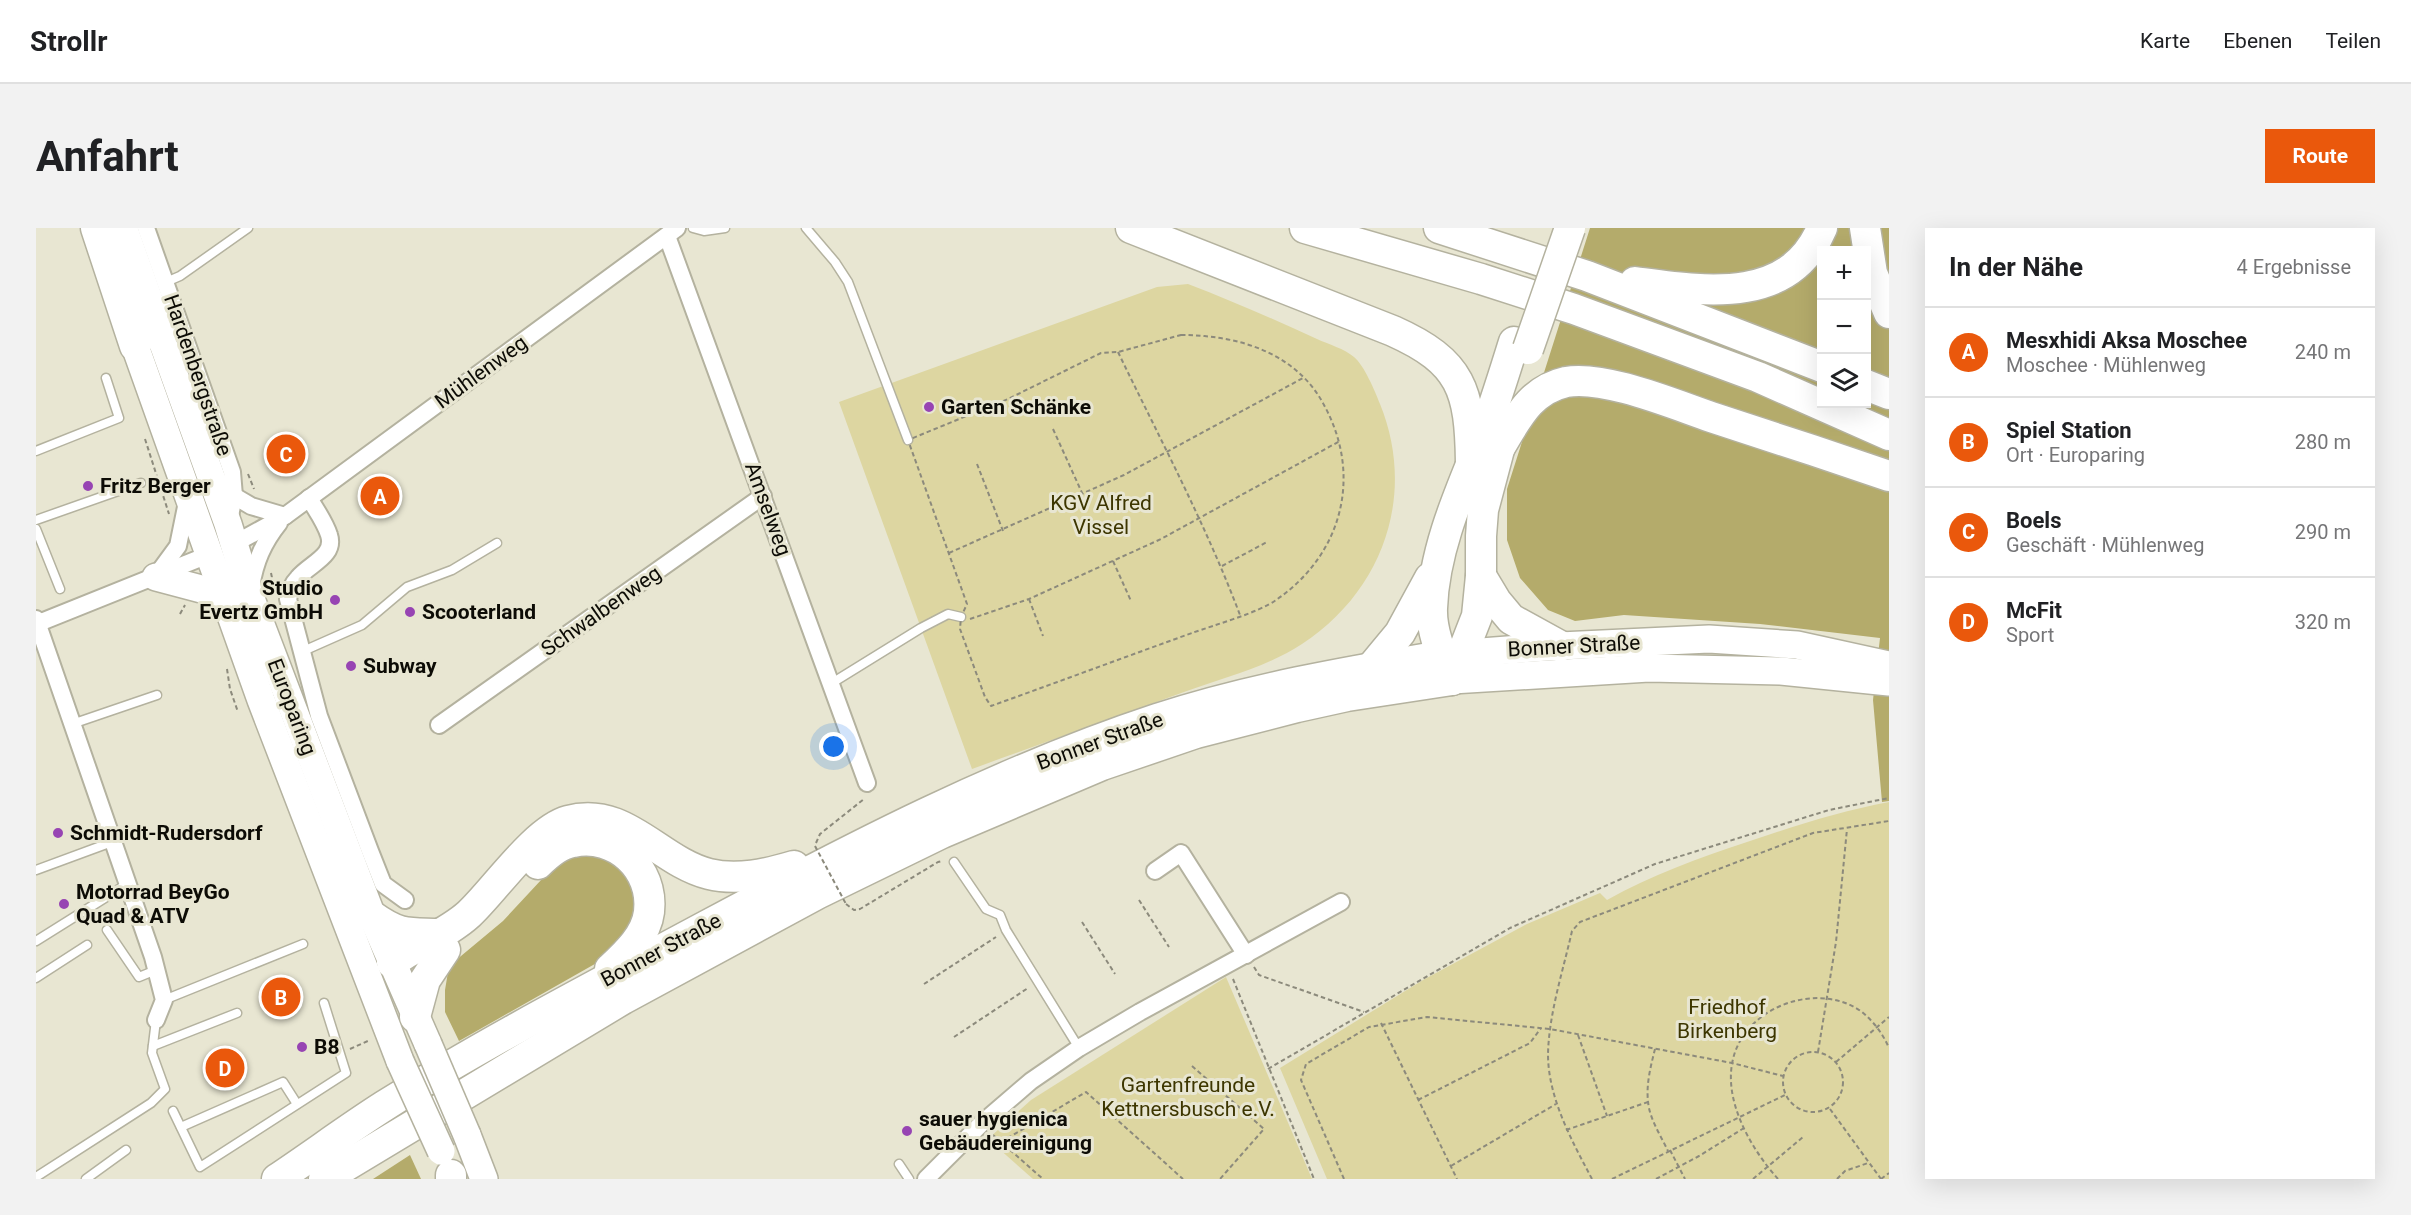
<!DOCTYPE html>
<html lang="de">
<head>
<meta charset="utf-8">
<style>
	body { margin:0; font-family:Roboto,sans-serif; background:#f2f2f2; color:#202124 }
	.controls { position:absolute; right:18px; top:18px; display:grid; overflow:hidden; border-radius:0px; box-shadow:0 6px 24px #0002 }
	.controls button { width:54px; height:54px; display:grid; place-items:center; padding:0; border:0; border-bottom:2px solid #e0e0e0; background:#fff; color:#202124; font:30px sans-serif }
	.you { position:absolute; left:798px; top:519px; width:21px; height:21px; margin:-15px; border:4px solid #fff; border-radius:50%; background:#1a73e8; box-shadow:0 0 0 9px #1a73e833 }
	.badge { display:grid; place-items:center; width:39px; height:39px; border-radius:50%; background:#ea580c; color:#fff; font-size:20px; font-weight:700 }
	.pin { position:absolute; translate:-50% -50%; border:3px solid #fff; box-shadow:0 2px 6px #0006 }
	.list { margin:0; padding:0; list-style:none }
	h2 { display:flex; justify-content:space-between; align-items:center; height:78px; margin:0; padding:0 24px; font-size:26px }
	h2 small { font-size:20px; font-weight:400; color:#757577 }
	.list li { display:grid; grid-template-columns:39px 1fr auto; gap:18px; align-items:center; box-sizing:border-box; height:90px; padding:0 24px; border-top:2px solid #e0e0e0 }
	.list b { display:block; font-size:22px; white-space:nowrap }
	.list p { margin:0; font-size:20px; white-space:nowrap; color:#757577 }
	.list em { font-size:20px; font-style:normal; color:#757577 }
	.icon { flex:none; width:33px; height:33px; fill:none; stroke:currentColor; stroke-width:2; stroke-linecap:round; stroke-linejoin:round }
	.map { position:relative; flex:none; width:1853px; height:951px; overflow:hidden; border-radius:0px }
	header { display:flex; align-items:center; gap:36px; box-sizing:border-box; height:84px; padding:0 30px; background:#fff; border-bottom:2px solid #e0e0e0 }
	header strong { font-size:28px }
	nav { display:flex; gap:33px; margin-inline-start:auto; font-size:21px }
	.intro { display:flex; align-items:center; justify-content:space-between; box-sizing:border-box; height:144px; padding:0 36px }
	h1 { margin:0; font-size:42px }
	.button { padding:15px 27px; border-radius:0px; background:#ea580c; color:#fff; font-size:21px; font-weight:700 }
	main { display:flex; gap:36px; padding:0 36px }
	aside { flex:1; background:#fff; border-radius:0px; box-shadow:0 6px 24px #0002 }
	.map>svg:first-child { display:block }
	.green { fill:#ddd6a1 }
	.forest { fill:#b4ab6b; fill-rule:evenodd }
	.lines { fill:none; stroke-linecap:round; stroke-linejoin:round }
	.lane-casing { stroke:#b4b29f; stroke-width:11 }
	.street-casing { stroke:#b4b29f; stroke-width:20 }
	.primary-casing { stroke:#b4b29f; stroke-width:30 }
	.highway-casing { stroke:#b4b29f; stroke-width:33 }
	.path { stroke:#8c8a7c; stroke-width:2; stroke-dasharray:4.5 3; stroke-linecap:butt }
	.lane { stroke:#fff; stroke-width:8 }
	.street { stroke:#fff; stroke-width:16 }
	.primary { stroke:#fff; stroke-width:27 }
	.highway { stroke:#fff; stroke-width:30 }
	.primary-bridge-casing { stroke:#b4b29f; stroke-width:30; stroke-linecap:butt }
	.highway-bridge-casing { stroke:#b4b29f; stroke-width:33; stroke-linecap:butt }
	.path-bridge { stroke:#8c8a7c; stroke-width:2; stroke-dasharray:4.5 3; stroke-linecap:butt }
	.primary-bridge { stroke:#fff; stroke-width:27 }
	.highway-bridge { stroke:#fff; stroke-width:30 }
	.poi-dot { fill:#9744b3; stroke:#e8e6d2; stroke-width:2 }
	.labels { text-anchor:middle; stroke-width:6; stroke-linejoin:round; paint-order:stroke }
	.street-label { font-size:21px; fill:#0d0c06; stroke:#e8e6d2 }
	.poi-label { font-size:21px; font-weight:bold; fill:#0d0c06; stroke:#e8e6d2; text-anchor:start }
	.park-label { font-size:21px; fill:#3d3600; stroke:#e8e6d2 }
</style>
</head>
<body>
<header>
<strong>Strollr</strong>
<nav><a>Karte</a><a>Ebenen</a><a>Teilen</a></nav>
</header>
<div class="intro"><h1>Anfahrt</h1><a class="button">Route</a></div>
<main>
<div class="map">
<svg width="1853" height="951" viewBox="0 0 1853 951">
	<rect width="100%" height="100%" fill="#e8e6d2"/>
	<!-- green -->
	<g class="green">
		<path d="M1152,56C1196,73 1238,91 1281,111C1292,116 1309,121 1318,129C1328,137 1339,163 1344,176C1381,267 1347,363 1266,416C1231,439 1187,450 1148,464C1077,490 1007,515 936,541L803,174L1121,59Z"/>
		<path d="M1853,574V951H1291L1244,840L1387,752L1491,696L1564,665L1571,672C1615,647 1663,630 1711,614C1758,598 1805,583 1853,574Z"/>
		<path d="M1190,749L1276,951H997L952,911L995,872Z"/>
	</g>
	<!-- forest -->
	<g class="forest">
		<path d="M1554,0H1853V573L1846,574L1837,472L1844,410L1724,396L1588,387L1539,393L1512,382L1484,350L1471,312V261ZM1786,22H1830V176H1786Z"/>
		<path d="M553,624L584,635L604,676L587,720L423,813L409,784V762L413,738L467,693L506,651L524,636L538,627Z"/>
		<path d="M374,927L385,951H337Z"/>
	</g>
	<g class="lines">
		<!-- lane casing -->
		<g class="lane-casing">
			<g id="lane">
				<path d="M657,0L668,3L689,0"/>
				<path d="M770,0L799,34L812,54L872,212"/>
				<path d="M130,54L144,48L212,0"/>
				<path d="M0,223L83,190L70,150"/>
				<path d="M0,292L105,255"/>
				<path d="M0,301L24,361"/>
				<path d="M265,424L326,397L371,359L416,342L461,315"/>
				<path d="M796,455L885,400L912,386L925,389"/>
				<path d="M36,496L121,467"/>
				<path d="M918,634L950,681L964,687L970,702L1043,820"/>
				<path d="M0,642L76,614"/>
				<path d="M71,702L103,749L120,742"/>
				<path d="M0,713L91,656"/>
				<path d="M0,750L51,717"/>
				<path d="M128,772L267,716"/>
				<path d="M117,818L201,785"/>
				<path d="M137,883L164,939L310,845L288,775"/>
				<path d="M145,899L247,854L261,876"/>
				<path d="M863,936L873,951"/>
				<path d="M0,949L115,875L129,861L116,825L120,792"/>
				<path d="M50,951L90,922"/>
			</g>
		</g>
		<!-- street casing -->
		<g class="street-casing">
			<g id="street">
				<path d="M110,0L196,244L198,268L193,293"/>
				<path d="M631,8L831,555"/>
				<path d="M198,268L215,278L249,288"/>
				<path d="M273,270C280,282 289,294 293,307C300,328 273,336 262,350C256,356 254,363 252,371L283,488L334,623L347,656L369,672"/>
				<path d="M198,316L249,288L641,0"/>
				<path d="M120,348L142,318L151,274"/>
				<path d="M215,359C219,334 227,315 243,295"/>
				<path d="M0,391L117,729L128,772L120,792"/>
				<path d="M0,396L172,327"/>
				<path d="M403,497L727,268"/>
				<path d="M1119,643L1145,625L1210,727"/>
				<path d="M890,951L946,895L995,853L1043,820L1104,784L1305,674"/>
			</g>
		</g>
		<!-- primary casing -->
		<g class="primary-casing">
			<g id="primary">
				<path d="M125,110L192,296L214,368L336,688L392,816"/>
				<path d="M99,118L225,472L364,833"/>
				<path d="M120,349L169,362L189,376"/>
				<path d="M1406,427L1524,418L1673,411L1761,417L1853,437"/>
				<path d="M1416,452L1613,440L1745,443L1853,454"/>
				<path d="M431,907L448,951"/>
			</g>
		</g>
		<!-- highway casing -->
		<g class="highway-casing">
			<g id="highway">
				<path d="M60,0L99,118"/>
				<path d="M86,0L125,110"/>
				<path d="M1095,0L1357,103C1426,134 1434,162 1435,235"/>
				<path d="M1269,0L1445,51L1538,81L1722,149L1853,207"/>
				<path d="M1403,0L1551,48L1786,139"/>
				<path d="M1829,0L1836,45L1853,85"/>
				<path d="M1599,54C1667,63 1753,78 1786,0"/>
				<path d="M1830,157L1853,166"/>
				<path d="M1464,219C1481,191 1494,162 1530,154C1568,147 1637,176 1675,189C1734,208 1794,228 1853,248"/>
				<path d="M1445,348L1460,373L1475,391L1524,418"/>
				<path d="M1335,440L1364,405L1394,350"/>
				<path d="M1413,446C1405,426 1395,402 1396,380C1398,321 1424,264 1446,210C1458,179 1468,146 1478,114"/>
				<path d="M1416,452L1441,388L1445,348V308L1447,282L1469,199"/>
				<path d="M502,636C511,627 524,616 537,614C580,605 618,641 613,684C610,708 590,726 574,741"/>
				<path d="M336,688C364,708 372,705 403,706"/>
				<path d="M356,735C380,716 410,707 433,686C458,663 499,602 532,593C589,577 622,633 673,646C701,653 731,646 758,638"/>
				<path d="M379,789L389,752L409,722"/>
				<path d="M241,951C277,927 312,901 348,878C452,813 562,756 670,698C815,620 964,543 1121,491C1213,461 1310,444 1405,428"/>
				<path d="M288,951L587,771L781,666L906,605L1066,537L1160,505L1261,479L1311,468L1416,452"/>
				<path d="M415,951V947"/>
			</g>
		</g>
		<!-- path -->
		<g class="path">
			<path d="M1145,107C1201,107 1260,124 1288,177C1327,248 1306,327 1240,372C1222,385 1178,397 1156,405C1089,429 1022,454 955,478L949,469L924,401L925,389L931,376L872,212L972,171L1065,125L1082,124Z"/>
			<path d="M1082,124C1124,211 1170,297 1204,387"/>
			<path d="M1017,201L1047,267"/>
			<path d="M109,211L133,286"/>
			<path d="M941,236L967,303"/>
			<path d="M212,246L218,261"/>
			<path d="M913,325L1088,247L1267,150"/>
			<path d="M1077,333L1095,373"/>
			<path d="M1186,338L1231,314"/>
			<path d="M235,345L238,359"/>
			<path d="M993,371L1007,408"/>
			<path d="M144,386L149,377"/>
			<path d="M934,391L993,371L1125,311L1304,213"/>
			<path d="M191,441L194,461L202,484"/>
			<path d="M780,615L784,606L828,571"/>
			<path d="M1103,672L1133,719"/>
			<path d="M810,676L818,682L824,681L902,634L906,633"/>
			<path d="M1046,694L1079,746"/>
			<path d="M1218,739L1223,747L1328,784"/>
			<path d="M1197,751L1278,951"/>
			<path d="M888,756L960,709"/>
			<path d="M1345,795L1421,951"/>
			<path d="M1542,807L1571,888"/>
			<path d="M918,809L992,760"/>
			<path d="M314,821L334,812"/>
			<path d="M1619,821C1615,837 1610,856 1612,873C1613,890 1625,908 1632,923"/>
			<circle cx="1777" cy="854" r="30"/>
			<path d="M1782,824L1800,714L1811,601"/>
			<path d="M1800,834L1853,789"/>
			<path d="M1156,838L1228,901L1184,951"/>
			<path d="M1232,841L1474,700L1619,636L1793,582L1853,570"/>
			<path d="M1382,872L1494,815L1505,800"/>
			<path d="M1794,881L1845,951"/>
			<path d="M1530,902L1612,874"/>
			<path d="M957,907L1007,951"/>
			<path d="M965,914L1050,864L1147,951"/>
			<path d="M1634,922L1649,951"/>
			<path d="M1415,938L1520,876"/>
			<path d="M1308,951L1265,852L1270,836L1333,799L1391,789L1514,801L1696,835L1747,848"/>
			<path d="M1556,951C1536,913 1512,870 1512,826C1513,785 1527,743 1536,703L1544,694L1777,605L1853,593"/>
			<path d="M1576,951L1749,867"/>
			<path d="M1620,951L1663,928L1708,900"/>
			<path d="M1717,951L1767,909"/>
			<path d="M1742,951C1716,922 1689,876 1696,836C1705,780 1781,751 1826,784C1838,794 1847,806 1853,820"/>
			<path d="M1801,951L1809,943L1832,935"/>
			<path d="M1845,951L1853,945"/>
		</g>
		<!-- lane -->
		<use href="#lane" class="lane"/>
		<!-- street -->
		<use href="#street" class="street"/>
		<!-- primary -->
		<use href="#primary" class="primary"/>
		<!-- highway -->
		<use href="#highway" class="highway"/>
		<!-- primary-bridge casing -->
		<g class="primary-bridge-casing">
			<g id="primary-bridge">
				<path d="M392,816L431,907"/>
				<path d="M364,833L405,923"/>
			</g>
		</g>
		<!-- highway-bridge casing -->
		<g class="highway-bridge-casing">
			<path id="highway-bridge" d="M1492,121L1534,0"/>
		</g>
		<!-- path-bridge -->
		<path class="path-bridge" d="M779,618L810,676"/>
		<!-- primary-bridge -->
		<use href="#primary-bridge" class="primary-bridge"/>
		<!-- highway-bridge -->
		<use href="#highway-bridge" class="highway-bridge"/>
	</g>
	<!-- markers -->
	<g class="poi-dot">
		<circle cx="893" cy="179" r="6"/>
		<circle cx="52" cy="258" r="6"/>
		<circle cx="299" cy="372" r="6"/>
		<circle cx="374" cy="384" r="6"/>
		<circle cx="315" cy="438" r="6"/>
		<circle cx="22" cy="605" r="6"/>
		<circle cx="28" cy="676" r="6"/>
		<circle cx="266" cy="819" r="6"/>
		<circle cx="871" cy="903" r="6"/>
	</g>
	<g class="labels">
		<!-- street labels -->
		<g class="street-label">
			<text transform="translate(445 144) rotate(-36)" y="7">Mühlenweg</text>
			<text transform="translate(162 147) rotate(71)" y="7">Hardenbergstraße</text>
			<text transform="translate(732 281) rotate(70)" y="7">Amselweg</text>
			<text transform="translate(565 383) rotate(-35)" y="7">Schwalbenweg</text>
			<text transform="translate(1538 418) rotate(-3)" y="7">Bonner Straße</text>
			<text transform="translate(256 479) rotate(69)" y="7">Europaring</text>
			<text transform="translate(1064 513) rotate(-20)" y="7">Bonner Straße</text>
			<text transform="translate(625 722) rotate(-28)" y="7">Bonner Straße</text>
		</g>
		<!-- poi labels -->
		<g class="poi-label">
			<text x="905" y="186">Garten Schänke</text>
			<text x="64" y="265">Fritz Berger</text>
			<text x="287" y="367" text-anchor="end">Studio<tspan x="287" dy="24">Evertz GmbH</tspan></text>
			<text x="386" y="391">Scooterland</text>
			<text x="327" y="445">Subway</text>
			<text x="34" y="612">Schmidt-Rudersdorf</text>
			<text x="40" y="671">Motorrad BeyGo<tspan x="40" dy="24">Quad &amp; ATV</tspan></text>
			<text x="278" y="826">B8</text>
			<text x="883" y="898">sauer hygienica<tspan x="883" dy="24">Gebäudereinigung</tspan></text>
		</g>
		<!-- park labels -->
		<g class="park-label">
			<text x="1065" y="282">KGV Alfred<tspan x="1065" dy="24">Vissel</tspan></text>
			<text x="1691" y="786">Friedhof<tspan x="1691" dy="24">Birkenberg</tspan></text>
			<text x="1152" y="864">Gartenfreunde<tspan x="1152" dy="24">Kettnersbusch e.V.</tspan></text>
		</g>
	</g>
</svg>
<div class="controls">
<button>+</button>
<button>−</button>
<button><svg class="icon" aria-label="layers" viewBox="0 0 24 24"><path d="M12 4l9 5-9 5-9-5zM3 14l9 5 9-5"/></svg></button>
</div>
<div class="you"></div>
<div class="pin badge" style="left:344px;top:268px">A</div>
<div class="pin badge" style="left:245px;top:769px">B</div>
<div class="pin badge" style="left:250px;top:226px">C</div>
<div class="pin badge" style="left:189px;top:840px">D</div>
</div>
<aside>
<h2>In der Nähe<small>4 Ergebnisse</small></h2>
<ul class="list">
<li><span class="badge">A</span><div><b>Mesxhidi Aksa Moschee</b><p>Moschee · Mühlenweg</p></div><em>240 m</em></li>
<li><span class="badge">B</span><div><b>Spiel Station</b><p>Ort · Europaring</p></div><em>280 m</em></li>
<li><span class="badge">C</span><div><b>Boels</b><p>Geschäft · Mühlenweg</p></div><em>290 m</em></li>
<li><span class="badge">D</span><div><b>McFit</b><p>Sport</p></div><em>320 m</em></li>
</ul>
</aside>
</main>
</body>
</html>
